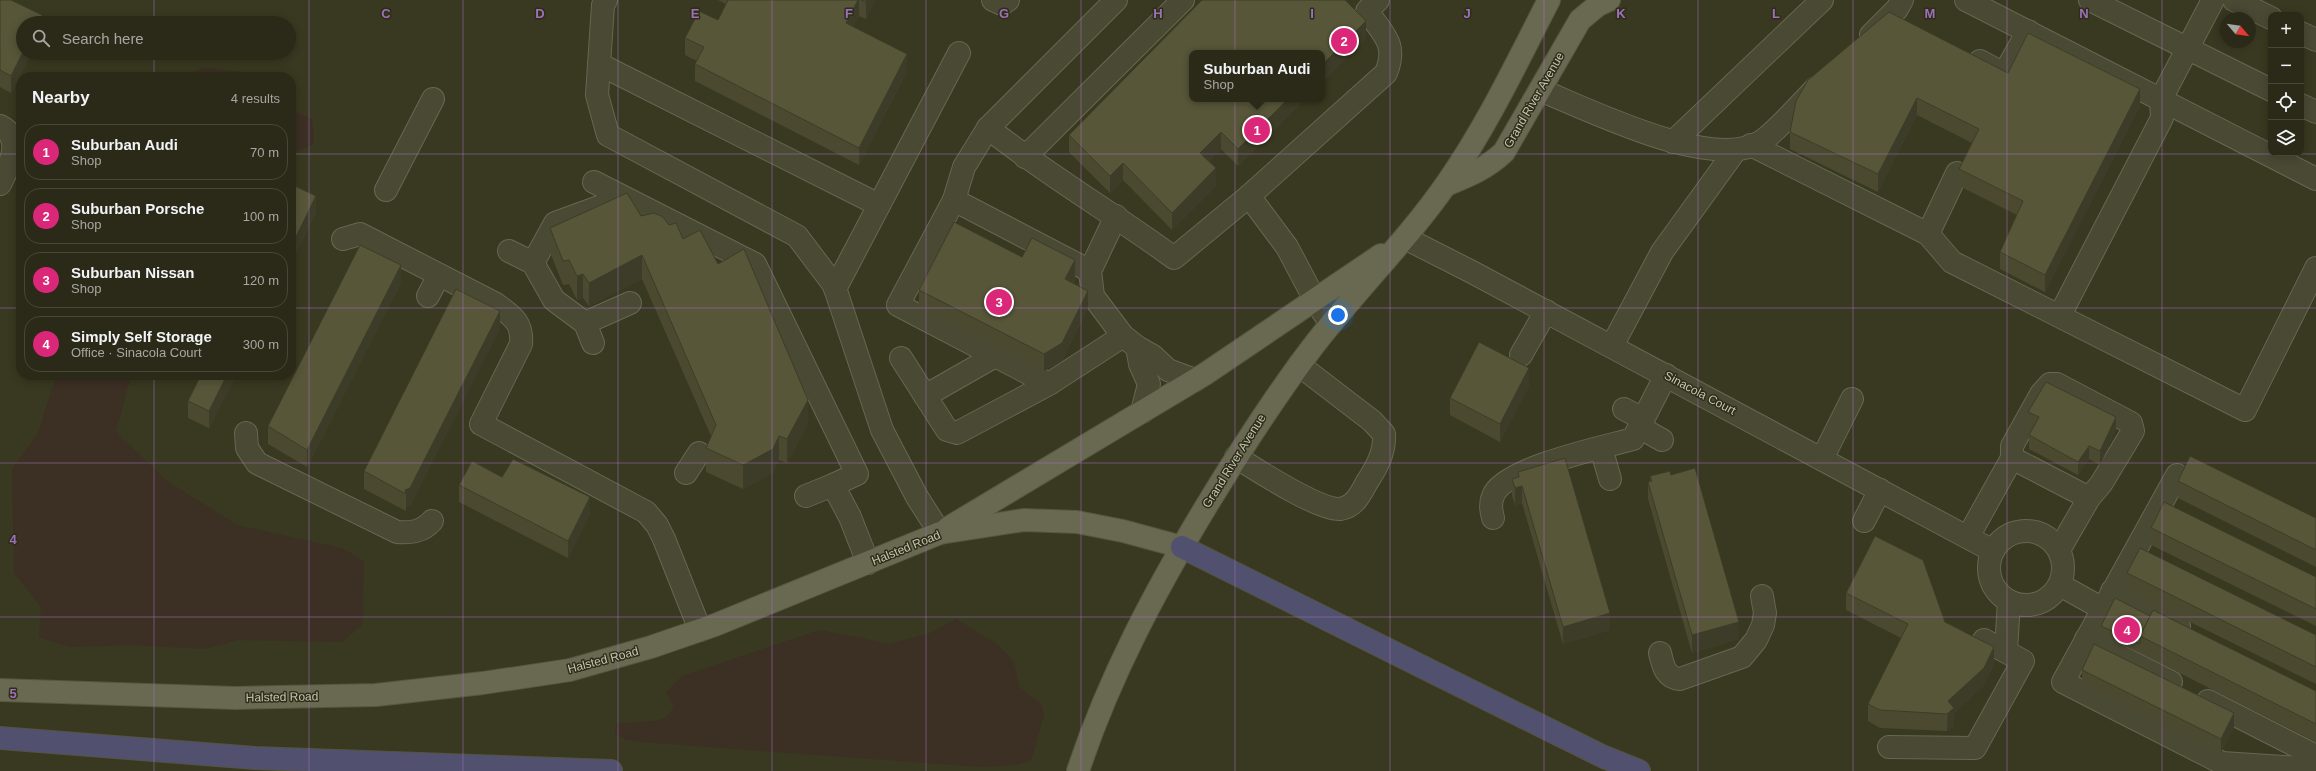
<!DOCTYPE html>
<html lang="en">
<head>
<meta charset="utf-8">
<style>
	body { margin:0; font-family:Helvetica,sans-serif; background:#373625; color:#f1f3f6 }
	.controls { position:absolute; right:12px; top:12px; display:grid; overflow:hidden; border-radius:8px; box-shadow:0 2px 10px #0003 }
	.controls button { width:36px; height:36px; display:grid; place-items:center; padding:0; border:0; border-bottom:1px solid #474637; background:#2b2a18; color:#f1f3f6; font:20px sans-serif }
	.compass { position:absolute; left:2220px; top:12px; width:36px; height:36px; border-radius:50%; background:#2b2a18; box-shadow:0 2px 10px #0003; rotate:119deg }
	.you { position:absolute; left:1338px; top:315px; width:14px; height:14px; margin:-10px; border:3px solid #fff; border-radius:50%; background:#1a73e8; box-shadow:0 0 0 6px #1a73e833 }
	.badge { display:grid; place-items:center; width:26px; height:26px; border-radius:50%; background:#db2777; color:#fff; font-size:13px; font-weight:700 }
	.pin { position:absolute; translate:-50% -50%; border:2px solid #fff; box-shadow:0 1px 4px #0006 }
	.popup { position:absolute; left:1189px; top:50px; width:136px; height:52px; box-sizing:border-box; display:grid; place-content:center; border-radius:8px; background:#2b2a18; filter:drop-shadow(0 1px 3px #0005); font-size:13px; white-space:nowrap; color:#a6a7a2 }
	.popup b { font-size:15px; color:#f1f3f6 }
	.popup::after { content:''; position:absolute; left:50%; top:100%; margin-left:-8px; border:8px solid transparent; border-top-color:#2b2a18 }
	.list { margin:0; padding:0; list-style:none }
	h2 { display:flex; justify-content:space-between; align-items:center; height:52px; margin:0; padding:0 16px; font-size:17px }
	h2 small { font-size:13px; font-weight:400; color:#a6a7a2 }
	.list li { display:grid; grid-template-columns:26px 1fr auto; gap:12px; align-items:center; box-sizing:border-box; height:56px; margin:0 8px 8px; padding:0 8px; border:1px solid #474637; border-radius:16px }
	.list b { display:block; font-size:15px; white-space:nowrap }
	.list p { margin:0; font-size:13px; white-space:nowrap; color:#a6a7a2 }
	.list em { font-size:13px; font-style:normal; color:#a6a7a2 }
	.icon { flex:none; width:22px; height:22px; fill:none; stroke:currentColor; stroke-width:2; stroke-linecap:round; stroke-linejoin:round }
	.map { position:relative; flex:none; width:2316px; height:771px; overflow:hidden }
	.search { position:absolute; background:#2b2a18; box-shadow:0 2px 10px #0003; left:16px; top:16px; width:280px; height:44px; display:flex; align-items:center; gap:10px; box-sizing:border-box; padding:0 14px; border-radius:22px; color:#a6a7a2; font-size:15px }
	.panel { position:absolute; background:#2b2a18; box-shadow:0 2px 10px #0003; left:16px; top:72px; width:280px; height:308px; border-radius:16px }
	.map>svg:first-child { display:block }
	.green { fill:#3c2f24 }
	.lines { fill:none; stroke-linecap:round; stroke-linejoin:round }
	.minor-casing { stroke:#676752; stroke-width:24 }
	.major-casing { stroke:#555540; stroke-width:24 }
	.highway-casing { stroke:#54533f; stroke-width:24 }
	.minor { stroke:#494934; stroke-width:22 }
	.major { stroke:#696952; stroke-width:22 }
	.highway { stroke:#51516f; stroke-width:22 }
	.wall { fill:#4b4a31 }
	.shaded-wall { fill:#3d3c28 }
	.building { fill:#575639; stroke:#3d3c28 }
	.grid { fill:none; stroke:#9c71b8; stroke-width:1; stroke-opacity:0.55 }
	.labels { text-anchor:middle; stroke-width:3; stroke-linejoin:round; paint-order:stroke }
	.street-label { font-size:12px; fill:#c5c6af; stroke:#2e2d1a }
	.grid-label { font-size:13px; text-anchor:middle; font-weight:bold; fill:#9c71b8; stroke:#2e2d1a; stroke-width:3; stroke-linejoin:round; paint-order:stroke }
</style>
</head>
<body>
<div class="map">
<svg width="2316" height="771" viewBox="0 0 2316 771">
	<rect width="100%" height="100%" fill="#393820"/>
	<!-- green -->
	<g class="green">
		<path d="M204,68L241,72L245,77H181Z"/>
		<path d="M291,110L312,119L314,144L292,153Z"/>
		<path d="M56,375H134L128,386L116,432L167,481L237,525L344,549L364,562L362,625L342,642L238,640L204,649L132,645L69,647L39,637L41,607L14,573L12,470L39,431Z"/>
		<path d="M956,619L997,644L1014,662L1019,687L1041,704L1044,715L1031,761L1016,765L982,767L640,742L626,740L615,733L616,724C628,722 658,723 666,717C669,714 672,710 674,707L666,692L682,676L820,630L889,644L928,634Z"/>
	</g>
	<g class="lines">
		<!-- minor casing -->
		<g class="minor-casing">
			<g id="minor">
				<path d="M606,0L603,5L597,95L608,135L797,236L834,285L882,430L917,497L940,533"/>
				<path d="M993,0L1002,4L1008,0"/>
				<path d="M1116,0L988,128C1047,175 1113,213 1174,258L1249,196L1287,247L1315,300L1331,324"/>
				<path d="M1966,0L2316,179"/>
				<path d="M2090,0L2271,90"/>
				<path d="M2234,0L2271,18"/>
				<path d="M2301,33L2316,40"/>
				<path d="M1871,35L1897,9L1902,0"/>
				<path d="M1980,61L2004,74L2028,31"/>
				<path d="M599,64L879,205"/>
				<path d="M1540,90C1588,109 1714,173 1762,141C1778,130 1801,103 1816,88"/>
				<path d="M2301,105L2316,112"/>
				<path d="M0,126C25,139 9,166 0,184"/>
				<path d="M1673,142L1822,0"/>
				<path d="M1751,145L1928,234L1952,262L2245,410L2316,268"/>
				<path d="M1025,157L1183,0"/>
				<path d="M594,182L755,264L857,474L833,485L850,517L868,563"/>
				<path d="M386,190L433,99"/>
				<path d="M1249,196L1386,73C1398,44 1383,34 1367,11L1378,0"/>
				<path d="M954,200L964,167L988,128"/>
				<path d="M1116,216L1090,271L1093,296L1123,336L1137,347L1153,356L1168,370L1195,380"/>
				<path d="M1928,234L1957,173"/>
				<path d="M1405,238L1470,271L1993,551"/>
				<path d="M343,239L360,234L496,304C512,316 523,322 521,344L481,424L646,512L657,525L664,539L700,630"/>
				<path d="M509,251L533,263L554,300L585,323L593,343"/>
				<path d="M533,263L555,223L618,200"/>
				<path d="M1090,271L954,200L898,305L1049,384L1123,336"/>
				<path d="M835,289L959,53"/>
				<path d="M428,296L439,275"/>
				<path d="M2060,315L2162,118L2161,99L2213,0"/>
				<path d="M585,323L630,303"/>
				<path d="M1612,346L1662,252L1735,151"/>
				<path d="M1137,347L1140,364L1149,384L1142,412"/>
				<path d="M1521,355L1546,311"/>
				<path d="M901,358L947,430L957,433L1049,384"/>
				<path d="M925,396L995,356"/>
				<path d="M1624,409L1643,419"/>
				<path d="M1639,427L1662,440"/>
				<path d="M246,433L247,448L257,463L397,532C411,533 422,532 432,521"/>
				<path d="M1601,448L1610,479"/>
				<path d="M1236,457C1257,470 1318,510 1340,509C1355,507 1361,493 1367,482C1377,467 1385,452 1384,434L1372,421L1299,365"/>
				<path d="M1822,459L1852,399"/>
				<path d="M686,473L699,453"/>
				<path d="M806,496L833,485"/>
				<path d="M1493,518C1491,511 1490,503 1493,496C1503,468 1604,447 1633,439L1666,375"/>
				<path d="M1864,521L1880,490"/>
				<circle cx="2026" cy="568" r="37"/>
				<path d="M1968,537L2012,458L2089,498L2101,484L2133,431L2131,423L2057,384H2050L2041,394L2012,446V458"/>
				<path d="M2059,550L2089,498"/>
				<path d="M2060,585L2103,609L2177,475"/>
				<path d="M2112,591L2179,626"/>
				<path d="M2103,609L2063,682L2222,763L2316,769"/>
				<path d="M2086,639L2171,682"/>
				<path d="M2006,651L2009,601"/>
				<path d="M1660,653C1663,665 1665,678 1680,679L1742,657L1756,640L1763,625L1765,613L1762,596"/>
				<path d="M2208,701L2316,756"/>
				<path d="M1889,747L1975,748L2023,661L1984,640"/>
			</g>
		</g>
		<!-- major casing -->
		<g class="major-casing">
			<g id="major">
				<path d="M1446,185C1468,176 1486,169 1504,152L1580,20L1598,5L1609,0"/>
				<path d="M948,528L1205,374L1381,255"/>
				<path d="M0,690L235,698L376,695L483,683L570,670L651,647L715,625L940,533L1024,520L1077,522L1123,531L1182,547"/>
				<path d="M1078,771C1109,677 1156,589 1207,505C1240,451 1273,399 1311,349C1354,292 1406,242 1447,183C1487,126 1517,62 1549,0"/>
			</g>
		</g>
		<!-- highway casing -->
		<g class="highway-casing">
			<g id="highway">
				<path d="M1182,547L1511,711L1604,757L1639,771"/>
				<path d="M0,738L255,758L611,771"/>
			</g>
		</g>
		<!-- minor -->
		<use href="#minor" class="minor"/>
		<!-- major -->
		<use href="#major" class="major"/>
		<!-- highway -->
		<use href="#highway" class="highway"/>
	</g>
	<!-- wall -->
	<g class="wall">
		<path d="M0,0L42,23L23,53H31L11,93L0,87Z"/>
		<path d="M718,0H875L866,19L859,16L853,27L907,72L859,165L695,81V64L697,61L685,55V38L718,20L726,4Z"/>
		<path d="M1366,38L1322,82V53L1305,99L1238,166L1221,149L1209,161L1216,186L1172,230L1123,180L1110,193L1069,152V135Z"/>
		<path d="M2008,73L2140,106L2045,292L2000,269V252L2017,215L1959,186V169L1972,143L1917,115L1878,192L1790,149V132Z"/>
		<path d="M641,216L669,225L683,239L718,264L808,424L787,463L779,460L773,473L743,489L706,472V448L711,436L642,279L589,306L583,298L577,300L569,284L563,285L550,252V228Z"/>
		<path d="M1022,257L1075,277L1073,283L1088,308L1062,361L1044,371L919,307V290Z"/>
		<path d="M401,283L307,467L268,444V426Z"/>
		<path d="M500,328L410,506L406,507V511L364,489V471Z"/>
		<path d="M201,375H236L209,428L188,418V401Z"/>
		<path d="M1529,386L1500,442L1450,415V398Z"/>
		<path d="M2028,412L2116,430L2100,465L2089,459L2078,475L2029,449V435L2033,428L2028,425Z"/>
		<path d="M1518,472L1610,630L1563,644L1522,503L1515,505L1512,496V479L1518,477Z"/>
		<path d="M1671,475L1739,639L1692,653L1648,499V482L1650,481V476Z"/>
		<path d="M2178,481L2316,518V567L2178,498Z"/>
		<path d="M459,485L590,514L568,558L459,502Z"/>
		<path d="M2151,528L2316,577V626L2151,545Z"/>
		<path d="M2127,573L2316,635V684L2127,591Z"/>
		<path d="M1846,593L1945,622L1994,664L1984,685L1954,713V726L1947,731L1880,728L1868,721V704L1901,638L1846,610Z"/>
		<path d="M2150,616L2316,691V742L2140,653L2101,635V626Z"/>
		<path d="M2082,670L2234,727L2221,752L2082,683Z"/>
	</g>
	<!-- shaded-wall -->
	<g class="shaded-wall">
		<path d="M858,0H859V16L846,41V23Z"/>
		<path d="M867,0H875L866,19V2Z"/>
		<path d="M42,15V23H38Z"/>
		<path d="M1366,21V38L1322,82V65Z"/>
		<path d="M23,52V53H31L11,93V76Z"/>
		<path d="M907,54V72L859,165V148Z"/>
		<path d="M2140,89V106L2045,292V275Z"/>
		<path d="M1917,98V115L1878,192V174Z"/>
		<path d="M1288,99H1305L1238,166V149Z"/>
		<path d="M1221,132V149L1200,170V153Z"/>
		<path d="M1123,163V180L1110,193V176Z"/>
		<path d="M1216,168V186L1172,230V213Z"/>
		<path d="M316,196V214L291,264V247Z"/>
		<path d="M642,255V279L589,306V283Z"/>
		<path d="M1075,260V277L1065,297V279Z"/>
		<path d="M401,265V283L307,467V450Z"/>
		<path d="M583,274V298L577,300V276Z"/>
		<path d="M1088,291V308L1062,361L1044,371V354Z"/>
		<path d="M500,311V328L410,506L406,507V494L405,490Z"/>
		<path d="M1529,368V386L1500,442V424Z"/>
		<path d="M227,375H236L209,428V411Z"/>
		<path d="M808,400V424L787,463V439Z"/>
		<path d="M2116,417V430L2100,465V451Z"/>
		<path d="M779,436V460L773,473L743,489V465Z"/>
		<path d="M2089,446V459L2078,475V462Z"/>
		<path d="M1522,486V503L1515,505V488Z"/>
		<path d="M590,497V514L568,558V541Z"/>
		<path d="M1610,613V630L1563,644V627Z"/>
		<path d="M1739,622V639L1692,653V635Z"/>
		<path d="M1994,647V664L1984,685L1954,713V726L1947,731L1948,701Z"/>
		<path d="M2234,713V727L2221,752V739Z"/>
	</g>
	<!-- building -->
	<g class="building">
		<path d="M0,0H11L42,15L38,23H23V52L11,76L0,70Z"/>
		<path d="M728,0H858L846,23L907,54L859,148L695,64L704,47L685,38L699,11L718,20Z"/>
		<path d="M861,0H867L866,2Z"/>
		<path d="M1202,0H1345L1366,21L1322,65V53H1192V99H1288L1238,149L1221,132L1200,153L1216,168L1172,213L1123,163L1110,176L1069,135Z"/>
		<path d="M1889,12L2008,73L2028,33L2140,89L2045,275L2000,252L2023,201L1959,169L1979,129L1917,98L1878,174L1790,132L1796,101L1808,80Z"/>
		<path d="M295,186L316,196L291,247V194Z"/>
		<path d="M627,193L641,216L654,213L663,217L669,225L676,223L683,239L700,230L718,264L744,249L808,400L787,439L779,436L773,449L743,465L706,448L716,425L642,255L589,283L583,274L577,276L569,260L563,261L550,228Z"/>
		<path d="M954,222L1022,257L1032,238L1075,260L1065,279L1088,291L1062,343L1044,354L919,290Z"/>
		<path d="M360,245L401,265L307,450L268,426Z"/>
		<path d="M456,289L500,311L410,488L405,490L406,494L364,471Z"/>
		<path d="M1479,342L1529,368L1500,424L1450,398Z"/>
		<path d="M201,375H227L209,411L188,401Z"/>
		<path d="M2046,382L2116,417L2100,451L2089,446L2078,462L2029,435L2039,417L2028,412Z"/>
		<path d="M2190,456L2316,518V550L2178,481Z"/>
		<path d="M1565,458L1610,613L1563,627L1522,486L1515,488L1512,479L1519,477L1518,472Z"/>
		<path d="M513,459L590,497L568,541L459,485L472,461L502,477Z"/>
		<path d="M1695,468L1739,622L1692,635L1648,482L1652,481L1650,476L1670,471L1671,475Z"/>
		<path d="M2164,502L2316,577V609L2151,528Z"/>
		<path d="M1875,536L1923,560L1945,622L1994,647L1984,668L1948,701L1954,708L1947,714L1880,710L1868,704L1908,624L1846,593Z"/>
		<path d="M2140,548L2316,635V667L2127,573Z"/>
		<path d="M2115,598L2150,616L2140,636V644L2101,626Z"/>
		<path d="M2153,610L2316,691V724L2140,636Z"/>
		<path d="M2094,644L2234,713L2221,739L2082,670Z"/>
	</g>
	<!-- grid -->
	<path class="grid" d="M154,0V23M309,0V771M463,0V771M618,0V771M772,0V771M926,0V771M1081,0V771M1235,0V771M1390,0V771M1544,0V771M1698,0V771M1853,0V771M2007,0V771M2162,0V771M154,53V77M0,154H21M291,154H2316M0,308H21M291,308H2316M154,375V771M0,463H2316M0,617H2316"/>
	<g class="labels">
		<!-- street labels -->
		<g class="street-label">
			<text transform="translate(1534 100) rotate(-60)" y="4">Grand River Avenue</text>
			<text transform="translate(1700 393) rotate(28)" y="4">Sinacola Court</text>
			<text transform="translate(1234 461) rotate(-58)" y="4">Grand River Avenue</text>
			<text transform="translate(906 548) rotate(-22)" y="4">Halsted Road</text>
			<text transform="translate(603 660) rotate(-15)" y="4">Halsted Road</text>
			<text transform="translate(282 697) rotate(-1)" y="4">Halsted Road</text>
		</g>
	</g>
	<g class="grid-label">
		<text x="386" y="18">C</text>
		<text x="540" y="18">D</text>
		<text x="695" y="18">E</text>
		<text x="849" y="18">F</text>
		<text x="1004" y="18">G</text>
		<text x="1158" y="18">H</text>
		<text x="1312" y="18">I</text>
		<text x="1467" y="18">J</text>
		<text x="1621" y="18">K</text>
		<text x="1776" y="18">L</text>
		<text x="1930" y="18">M</text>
		<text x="2084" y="18">N</text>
		<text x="13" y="544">4</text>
		<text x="13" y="698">5</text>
	</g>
</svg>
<div class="controls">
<button>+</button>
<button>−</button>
<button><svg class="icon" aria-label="locate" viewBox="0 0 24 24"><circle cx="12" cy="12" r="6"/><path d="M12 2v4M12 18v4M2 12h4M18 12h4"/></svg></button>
<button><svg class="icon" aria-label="layers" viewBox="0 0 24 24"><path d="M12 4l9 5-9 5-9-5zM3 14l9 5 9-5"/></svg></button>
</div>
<svg class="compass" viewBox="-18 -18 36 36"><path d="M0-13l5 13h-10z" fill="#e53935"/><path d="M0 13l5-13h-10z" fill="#a6a7a2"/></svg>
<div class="you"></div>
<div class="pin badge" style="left:1257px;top:130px">1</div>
<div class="popup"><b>Suburban Audi</b>Shop</div>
<div class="pin badge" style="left:1344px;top:41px">2</div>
<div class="pin badge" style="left:999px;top:302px">3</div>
<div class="pin badge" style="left:2127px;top:630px">4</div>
<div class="search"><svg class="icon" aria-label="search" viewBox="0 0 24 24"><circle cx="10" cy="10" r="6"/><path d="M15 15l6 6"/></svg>Search here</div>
<section class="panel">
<h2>Nearby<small>4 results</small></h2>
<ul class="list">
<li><span class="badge">1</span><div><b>Suburban Audi</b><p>Shop</p></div><em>70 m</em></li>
<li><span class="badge">2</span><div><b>Suburban Porsche</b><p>Shop</p></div><em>100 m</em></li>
<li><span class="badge">3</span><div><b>Suburban Nissan</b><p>Shop</p></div><em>120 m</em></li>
<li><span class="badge">4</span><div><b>Simply Self Storage</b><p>Office · Sinacola Court</p></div><em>300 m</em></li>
</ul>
</section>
</div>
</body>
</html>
